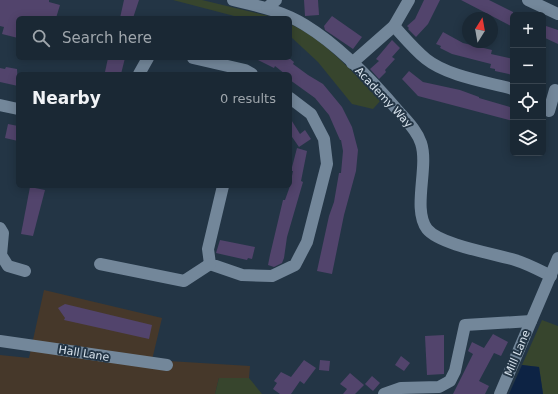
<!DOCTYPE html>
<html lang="en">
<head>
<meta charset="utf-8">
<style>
	body { margin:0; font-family:"DejaVu Sans",sans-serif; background:#23303c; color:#f1f3f6 }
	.controls { position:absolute; right:12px; top:12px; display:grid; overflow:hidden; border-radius:6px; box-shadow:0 2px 10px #0003 }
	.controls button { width:36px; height:36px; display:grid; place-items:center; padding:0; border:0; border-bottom:1px solid #38444f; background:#1a2834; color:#f1f3f6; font:20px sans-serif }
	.compass { position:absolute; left:462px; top:12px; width:36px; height:36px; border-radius:50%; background:#1a2834; box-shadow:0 2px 10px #0003; rotate:11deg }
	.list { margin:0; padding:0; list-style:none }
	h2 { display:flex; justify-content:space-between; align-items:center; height:52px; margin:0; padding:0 16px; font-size:17px }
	h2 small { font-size:13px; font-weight:400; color:#9fa6ac }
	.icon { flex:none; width:22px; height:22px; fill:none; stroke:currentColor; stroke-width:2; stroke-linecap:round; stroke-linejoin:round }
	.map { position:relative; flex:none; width:558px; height:394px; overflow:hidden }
	.search { position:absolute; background:#1a2834; box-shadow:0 2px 10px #0003; left:16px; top:16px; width:276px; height:44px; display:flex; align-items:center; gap:10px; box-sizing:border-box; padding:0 14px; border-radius:6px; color:#9fa6ac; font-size:15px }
	.panel { position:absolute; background:#1a2834; box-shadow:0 2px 10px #0003; left:16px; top:72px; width:276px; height:116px; border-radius:6px }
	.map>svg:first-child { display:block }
	.industrial { fill:#46382a }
	.green { fill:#37452d }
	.water { fill:#0d2344 }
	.building { fill:#52446c }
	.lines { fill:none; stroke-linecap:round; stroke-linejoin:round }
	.minor { stroke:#73879a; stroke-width:12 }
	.labels { text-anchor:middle; stroke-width:4; stroke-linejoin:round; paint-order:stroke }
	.street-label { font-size:11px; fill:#d8e3ed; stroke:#233545 }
</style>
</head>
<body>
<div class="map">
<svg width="558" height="394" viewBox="0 0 558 394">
	<rect width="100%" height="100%" fill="#233545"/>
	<!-- industrial -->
	<path class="industrial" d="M44,290L162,318L152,360L250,366L249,378H219L215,394H0V355L29,358Z"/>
	<!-- green -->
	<g class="green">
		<path d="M173,0H202L277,18H242Z"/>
		<path d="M290,24C326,40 353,74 381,100L373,109L352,104L318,62L290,36Z"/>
		<path d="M542,320L558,326V394H543L539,367L522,365Z"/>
		<path d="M219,378H249L262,394H215Z"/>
	</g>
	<!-- water -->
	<path class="water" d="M522,365L539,367L543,394H509Z"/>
	<!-- building -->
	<g class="building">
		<path d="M0,0H49V2L60,5L56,18H18V38L2,34L4,27L0,26Z"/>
		<path d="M124,0H139L133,18H120Z"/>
		<path d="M304,0H318L319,15L305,16Z"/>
		<path d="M424,0H440L428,24L416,37L408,29L409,28L407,26L415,19Z"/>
		<path d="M461,0H489L513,12V27Z"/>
		<path d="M332,16L362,37L353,49L325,30L324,26Z"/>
		<path d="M543,25L558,30V44L543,37Z"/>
		<path d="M443,32L463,43L492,50L491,54L513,59V75L495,71V69L490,68L491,64L452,54L440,48L441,46L436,44Z"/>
		<path d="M392,40L400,48L392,57L395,59L385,70L386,72L379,79L370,69L379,61L376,59Z"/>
		<path d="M108,58H125L121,74L105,72Z"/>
		<path d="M254,58H289L294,62L293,64L308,75L323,84L342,107L352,127L358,150L356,171L344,215L332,274L317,271L329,216L334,202L339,173H341L343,151L341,140H340L329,115L315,98L290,80V74H285L275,66L274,68Z"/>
		<path d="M6,67L17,69L18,86L0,82V68L5,69Z"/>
		<path d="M409,71L423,82L460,90L479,97V98L513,108V121L418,96L402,79Z"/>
		<path d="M290,118L300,134L305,130L311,139L299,147L290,134Z"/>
		<path d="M8,124L18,126V141L5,138Z"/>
		<path d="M297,148L307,151L301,181L303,182L287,237L284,258L282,263L274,267L268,265L270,255L283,200H285L290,186L293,171H291Z"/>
		<path d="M30,187L45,190L33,236L21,234Z"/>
		<path d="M220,240L255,247L252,259L248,258L247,260L216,253Z"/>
		<path d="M65,304L152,325L149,339L64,320L65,318L58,308Z"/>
		<path d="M493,334L508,342L501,356L494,353L479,381L489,386L485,394H453L473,354L468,351L472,342L484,348Z"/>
		<path d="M444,335V374L427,375L425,336Z"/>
		<path d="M401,356L410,363L404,371L395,365Z"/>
		<path d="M304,360L316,368L304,384L300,381L291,394H280L273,389L277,383L274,381L281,372L291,377Z"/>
		<path d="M320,360L330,361L329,371L319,370Z"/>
		<path d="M350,373L364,385L355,394H343L347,389L340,384Z"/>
		<path d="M372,376L380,383L373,391L365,384Z"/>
	</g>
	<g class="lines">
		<!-- minor -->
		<g class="minor">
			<path d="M233,0C258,6 283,11 305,25C341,47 373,81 400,113C408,122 417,131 421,143C429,167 412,209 427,229C440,245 495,254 515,260C528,264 539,270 551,276"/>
			<path d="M528,0L558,14"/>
			<path d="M267,8L276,0"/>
			<path d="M394,26C404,37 414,49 426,59C447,76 487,82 513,89"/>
			<path d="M193,58L245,70L252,74"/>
			<path d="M352,63L394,26L409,0"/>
			<path d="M139,74L148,58"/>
			<path d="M0,105L18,109"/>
			<path d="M549,111L555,90"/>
			<path d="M223,186L208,249L210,264L242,275L272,276L295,265L307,242L327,164L324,139L311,114L290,98"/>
			<path d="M0,228L3,233L1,255L8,266L25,271"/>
			<path d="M100,264L184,281L210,264"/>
			<path d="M0,341L167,365"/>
			<path d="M384,394L401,388L439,387L450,381L455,371L465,325L531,321"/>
			<path d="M500,394L558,258"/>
		</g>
	</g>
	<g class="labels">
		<!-- street labels -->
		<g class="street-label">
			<text transform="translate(384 97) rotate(47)" y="4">Academy Way</text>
			<text transform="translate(84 353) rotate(9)" y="4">Hall Lane</text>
			<text transform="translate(517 353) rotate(-67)" y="4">Mill Lane</text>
		</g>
	</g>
</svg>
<div class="controls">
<button>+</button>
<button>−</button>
<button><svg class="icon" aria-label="locate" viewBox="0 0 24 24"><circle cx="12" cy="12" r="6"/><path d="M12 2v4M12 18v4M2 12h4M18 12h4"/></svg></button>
<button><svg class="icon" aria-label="layers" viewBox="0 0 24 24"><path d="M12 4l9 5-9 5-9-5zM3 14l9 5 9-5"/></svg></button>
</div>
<svg class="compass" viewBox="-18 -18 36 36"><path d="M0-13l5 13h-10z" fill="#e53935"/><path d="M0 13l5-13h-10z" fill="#9fa6ac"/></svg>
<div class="search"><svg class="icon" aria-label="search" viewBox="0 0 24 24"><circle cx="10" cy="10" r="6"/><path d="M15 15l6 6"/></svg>Search here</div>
<section class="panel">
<h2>Nearby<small>0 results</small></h2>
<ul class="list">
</ul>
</section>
</div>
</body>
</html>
